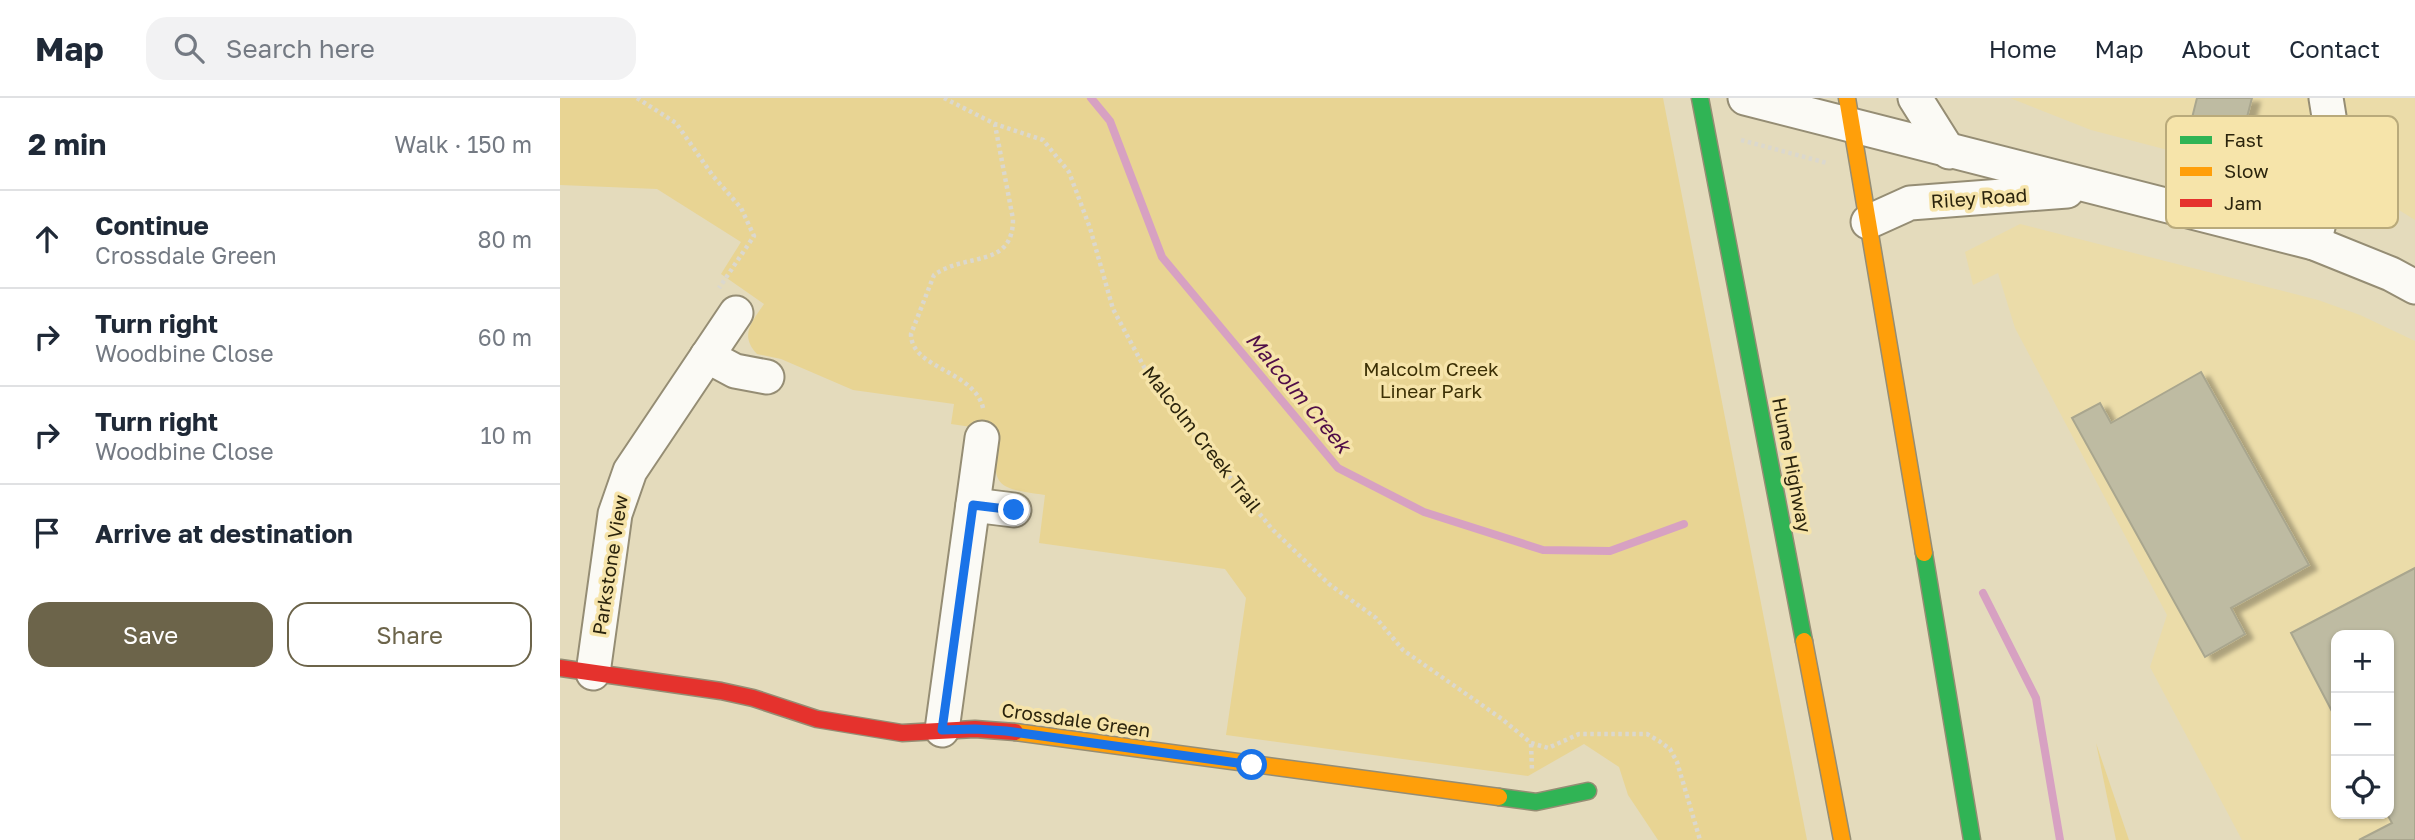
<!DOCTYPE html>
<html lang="en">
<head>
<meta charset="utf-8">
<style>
	body { margin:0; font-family:"Golos Text",sans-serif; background:#f2f2f3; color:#1f2937 }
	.controls { position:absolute; right:21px; bottom:21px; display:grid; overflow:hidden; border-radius:14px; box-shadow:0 2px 5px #0004 }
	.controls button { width:63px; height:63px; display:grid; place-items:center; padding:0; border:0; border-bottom:2px solid #e0e1e3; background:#fff; color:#1f2937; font:35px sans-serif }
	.stop { position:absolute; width:21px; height:21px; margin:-16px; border:5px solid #1a73e8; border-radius:50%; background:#fff }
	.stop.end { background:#1a73e8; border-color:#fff; box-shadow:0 2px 7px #0008 }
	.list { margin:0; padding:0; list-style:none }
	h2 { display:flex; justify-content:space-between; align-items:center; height:91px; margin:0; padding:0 28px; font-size:30px }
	h2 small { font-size:23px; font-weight:400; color:#747a83 }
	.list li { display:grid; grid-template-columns:46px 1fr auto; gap:21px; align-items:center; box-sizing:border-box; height:98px; padding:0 28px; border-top:2px solid #e0e1e3 }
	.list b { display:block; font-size:26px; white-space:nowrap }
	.list p { margin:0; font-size:23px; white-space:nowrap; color:#747a83 }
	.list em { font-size:23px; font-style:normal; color:#747a83 }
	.actions { display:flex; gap:14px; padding:21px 28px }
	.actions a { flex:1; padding:16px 0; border:2px solid #6c644a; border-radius:21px; text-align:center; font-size:24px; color:#6c644a }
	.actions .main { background:#6c644a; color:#fff }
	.icon { flex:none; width:38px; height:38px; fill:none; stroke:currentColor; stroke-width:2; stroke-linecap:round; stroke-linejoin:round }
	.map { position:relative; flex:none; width:1855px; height:742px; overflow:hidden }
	header { display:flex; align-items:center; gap:42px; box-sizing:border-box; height:98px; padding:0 35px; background:#fff; border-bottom:2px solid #e0e1e3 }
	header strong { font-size:33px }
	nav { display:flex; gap:38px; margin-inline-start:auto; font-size:24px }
	.search { width:490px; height:63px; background:#f2f2f3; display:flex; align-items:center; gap:18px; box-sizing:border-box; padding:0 24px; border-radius:21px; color:#747a83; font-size:26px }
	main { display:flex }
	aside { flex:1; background:#fff }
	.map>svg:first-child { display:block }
	.built { fill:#ebdca9; fill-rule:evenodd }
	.green { fill:#e8d493 }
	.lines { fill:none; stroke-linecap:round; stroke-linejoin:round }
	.stream { stroke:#d7a1c2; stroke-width:8 }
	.building { fill:#bebba2; stroke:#a9a68e; stroke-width:2; filter:url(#shadow) }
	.street-casing { stroke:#958d74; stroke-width:37 }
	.fast-casing { stroke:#958d74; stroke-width:19 }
	.slow-casing { stroke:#958d74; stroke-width:19 }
	.jam-casing { stroke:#958d74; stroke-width:19 }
	.path { stroke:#dbd8ce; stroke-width:4.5; stroke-dasharray:3.5 3.5; stroke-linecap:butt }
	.street { stroke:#fbfaf5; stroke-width:33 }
	.fast { stroke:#30b455; stroke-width:16 }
	.slow { stroke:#ff9f0a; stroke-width:16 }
	.jam { stroke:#e5322d; stroke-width:16 }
	.route { stroke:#1a73e8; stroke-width:9 }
	.labels { text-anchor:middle; stroke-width:7; stroke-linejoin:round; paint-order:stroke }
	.street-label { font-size:19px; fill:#2b240d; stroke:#f6e4aa }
	.park-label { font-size:19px; fill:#3c3005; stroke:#f6e4aa }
	.water-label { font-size:21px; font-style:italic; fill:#500e48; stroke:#f6e4aa }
	.key { fill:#f6e4aa; stroke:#b9aa7b; stroke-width:2 }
	.key-label { font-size:19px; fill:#2b240d }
</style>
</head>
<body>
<header>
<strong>Map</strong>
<div class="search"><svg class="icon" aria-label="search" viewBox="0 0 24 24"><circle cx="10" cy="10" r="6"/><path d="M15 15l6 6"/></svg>Search here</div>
<nav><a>Home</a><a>Map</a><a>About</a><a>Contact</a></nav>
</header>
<main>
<aside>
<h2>2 min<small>Walk · 150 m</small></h2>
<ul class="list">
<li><svg class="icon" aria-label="ahead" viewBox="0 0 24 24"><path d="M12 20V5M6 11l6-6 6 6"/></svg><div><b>Continue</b><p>Crossdale Green</p></div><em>80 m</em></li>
<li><svg class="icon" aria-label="right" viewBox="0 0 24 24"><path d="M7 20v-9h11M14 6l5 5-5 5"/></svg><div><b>Turn right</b><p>Woodbine Close</p></div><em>60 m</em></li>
<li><svg class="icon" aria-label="right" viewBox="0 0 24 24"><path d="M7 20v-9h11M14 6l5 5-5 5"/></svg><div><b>Turn right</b><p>Woodbine Close</p></div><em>10 m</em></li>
<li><svg class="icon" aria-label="arrive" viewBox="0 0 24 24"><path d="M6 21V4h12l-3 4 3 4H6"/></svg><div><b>Arrive at destination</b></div></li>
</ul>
<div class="actions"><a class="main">Save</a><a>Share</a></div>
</aside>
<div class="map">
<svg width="1855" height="742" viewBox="0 0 1855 742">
	<defs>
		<filter id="shadow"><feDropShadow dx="8" dy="4.5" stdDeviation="2" flood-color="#0004"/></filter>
	</defs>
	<rect width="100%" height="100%" fill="#e4dbbc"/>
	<!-- built -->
	<g class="built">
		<path d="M1450,0H1855V122L1839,112L1531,32Z"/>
		<path d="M1460,126L1758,202L1800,217L1855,243V742H1682L1590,569L1607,517L1455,230L1438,175L1413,187L1405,154ZM1776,537H1829V716H1776Z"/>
	</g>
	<!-- green -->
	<g class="green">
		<path d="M0,0H1103L1247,742H1098L1068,697L1059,669L1024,646L968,678L666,637L686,500L665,471L479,445L485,397C429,390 433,385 439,333L391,326L394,306L293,292L221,261L197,256C179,237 192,224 204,206L161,176L181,144L97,91L0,87Z"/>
		<path d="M1536,645L1569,742H1556Z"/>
	</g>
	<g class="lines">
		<!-- stream -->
		<g class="stream">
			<path d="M531,0L550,23L602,159L778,370L864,414L983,452L1050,453L1124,426"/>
			<path d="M1423,495L1476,600L1500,742"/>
		</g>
	</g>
	<!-- building -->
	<g class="building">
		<path d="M1637,0H1692L1675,65L1624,52Z"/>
		<path d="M1641,274L1749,467L1671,510L1685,536L1645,559L1512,320L1540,305L1551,325Z"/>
		<path d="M1855,470V742H1799L1832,725L1827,716H1829V537H1776V621L1731,535Z"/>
	</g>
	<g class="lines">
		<!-- street casing -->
		<g class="street-casing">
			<g id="street">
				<path d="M1185,0L1754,145L1831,176L1855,189"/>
				<path d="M1355,0L1389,54"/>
				<path d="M1308,124L1350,105L1507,93"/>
				<path d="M1754,145L1770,80L1772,37L1766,0"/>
				<path d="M147,258L175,273L207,279"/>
				<path d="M413,407L454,412"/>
				<path d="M33,575L55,416L70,373L176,215"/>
				<path d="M382,632L422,340"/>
			</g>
		</g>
		<!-- fast casing -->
		<g class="fast-casing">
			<g id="fast">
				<path d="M1140,0L1244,543"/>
				<path d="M1364,455L1412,742"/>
				<path d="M939,699L976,704L1028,693"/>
			</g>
		</g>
		<!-- slow casing -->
		<g class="slow-casing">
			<g id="slow">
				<path d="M1287,0L1364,455"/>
				<path d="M1244,543L1282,742"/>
				<path d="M455,634L939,699"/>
			</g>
		</g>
		<!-- jam casing -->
		<g class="jam-casing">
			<path id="jam" d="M0,570L161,593L193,600L257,621L342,635L415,631L455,634"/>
		</g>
		<!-- path -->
		<g class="path">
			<path d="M77,0L116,25L153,78L181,110L194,138L159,190"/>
			<path d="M384,0L435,26L483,42L509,74L530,130L553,211L591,282L712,431L769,486L816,520L843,552L942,621L971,645L988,650L1019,636H1087L1099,643L1110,651L1117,664L1140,742"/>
			<path d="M1181,42L1267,65"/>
			<path d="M423,310C414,272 351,271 351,236L374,177C406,154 453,171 453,121L435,27"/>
			<path d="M971,646L972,672"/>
		</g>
		<!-- street -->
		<use href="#street" class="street"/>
		<!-- fast -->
		<use href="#fast" class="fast"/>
		<!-- slow -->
		<use href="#slow" class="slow"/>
		<!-- jam -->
		<use href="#jam" class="jam"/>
	</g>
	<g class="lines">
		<!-- route -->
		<path class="route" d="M454,412L413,407L382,632L415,631L446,633L692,667"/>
	</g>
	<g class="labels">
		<!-- street labels -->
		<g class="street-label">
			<text transform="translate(1419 100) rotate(-4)" y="7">Riley Road</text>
			<text transform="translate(642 341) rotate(52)" y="7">Malcolm Creek Trail</text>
			<text transform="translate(1232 367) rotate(79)" y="7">Hume Highway</text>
			<text transform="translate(50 467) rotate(-81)" y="7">Parkstone View</text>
			<text transform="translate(516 622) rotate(8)" y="7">Crossdale Green</text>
		</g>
		<!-- park labels -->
		<g class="park-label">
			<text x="871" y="278">Malcolm Creek<tspan x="871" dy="22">Linear Park</tspan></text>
		</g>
		<!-- water labels -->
		<g class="water-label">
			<text transform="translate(738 295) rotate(50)" y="7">Malcolm Creek</text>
		</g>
	</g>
	<!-- legend -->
	<rect x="1606" y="18" width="232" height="112" rx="10" class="key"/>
	<rect x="1620" y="38" width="32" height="8" fill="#30b455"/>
	<rect x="1620" y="69" width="32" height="9" fill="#ff9f0a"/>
	<rect x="1620" y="101" width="32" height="8" fill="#e5322d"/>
	<g class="key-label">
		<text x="1664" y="49">Fast</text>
		<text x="1664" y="80">Slow</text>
		<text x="1664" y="112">Jam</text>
	</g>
</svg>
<div class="controls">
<button>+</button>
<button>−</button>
<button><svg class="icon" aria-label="locate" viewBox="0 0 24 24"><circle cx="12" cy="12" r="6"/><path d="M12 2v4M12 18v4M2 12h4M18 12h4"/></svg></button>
</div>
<div class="stop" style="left:692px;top:667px"></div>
<div class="stop end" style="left:454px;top:412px"></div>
</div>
</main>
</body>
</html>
